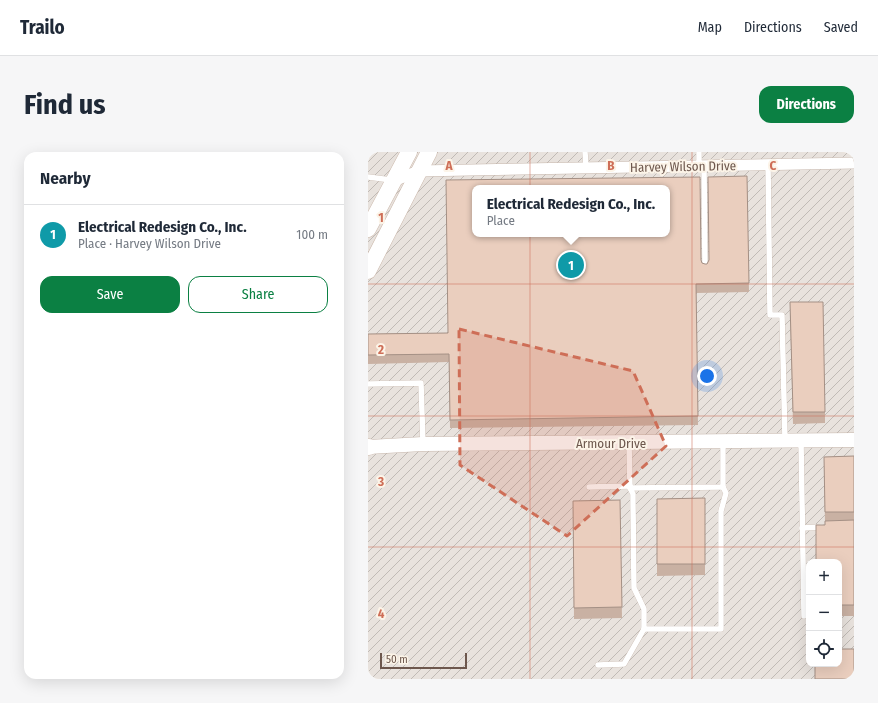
<!DOCTYPE html>
<html lang="en">
<head>
<meta charset="utf-8">
<style>
	body { margin:0; font-family:"Fira Sans Condensed",sans-serif; background:#f6f6f7; color:#1f2937 }
	.controls { position:absolute; right:12px; bottom:12px; display:grid; overflow:hidden; border-radius:8px; box-shadow:0 4px 16px #0002 }
	.controls button { width:36px; height:36px; display:grid; place-items:center; padding:0; border:0; border-bottom:1px solid #e0e1e3; background:#fff; color:#1f2937; font:20px sans-serif }
	.scale { position:absolute; left:12px; bottom:10px; width:87px; box-sizing:border-box; padding-left:4px; border:2px solid #6d574d; border-top:0; font-size:11px; line-height:14px; white-space:nowrap; color:#6d574d; -webkit-text-stroke:3px #fcf4e8; paint-order:stroke }
	.you { position:absolute; left:339px; top:224px; width:14px; height:14px; margin:-10px; border:3px solid #fff; border-radius:50%; background:#1a73e8; box-shadow:0 0 0 6px #1a73e833 }
	.badge { display:grid; place-items:center; width:26px; height:26px; border-radius:50%; background:#0b8043; color:#fff; font-size:13px; font-weight:700 }
	.pin { position:absolute; translate:-50% -50%; border:2px solid #fff; box-shadow:0 1px 4px #0006 }
	.popup { position:absolute; left:104px; top:33px; width:198px; height:52px; box-sizing:border-box; display:grid; place-content:center; border-radius:8px; background:#fff; filter:drop-shadow(0 1px 3px #0005); font-size:13px; white-space:nowrap; color:#747a83 }
	.popup b { font-size:15px; color:#1f2937 }
	.popup::after { content:''; position:absolute; left:50%; top:100%; margin-left:-8px; border:8px solid transparent; border-top-color:#fff }
	.list { margin:0; padding:0; list-style:none }
	h2 { display:flex; justify-content:space-between; align-items:center; height:52px; margin:0; padding:0 16px; font-size:17px }
	h2 small { font-size:13px; font-weight:400; color:#747a83 }
	.list li { display:grid; grid-template-columns:26px 1fr auto; gap:12px; align-items:center; box-sizing:border-box; height:60px; padding:0 16px; border-top:1px solid #e0e1e3 }
	.list b { display:block; font-size:15px; white-space:nowrap }
	.list p { margin:0; font-size:13px; white-space:nowrap; color:#747a83 }
	.list em { font-size:13px; font-style:normal; color:#747a83 }
	.actions { display:flex; gap:8px; padding:12px 16px }
	.actions a { flex:1; padding:9px 0; border:1px solid #0b8043; border-radius:12px; text-align:center; font-size:14px; color:#0b8043 }
	.actions .main { background:#0b8043; color:#fff }
	.icon { flex:none; width:22px; height:22px; fill:none; stroke:currentColor; stroke-width:2; stroke-linecap:round; stroke-linejoin:round }
	.map { position:relative; flex:none; width:486px; height:527px; overflow:hidden; border-radius:12px }
	header { display:flex; align-items:center; gap:24px; box-sizing:border-box; height:56px; padding:0 20px; background:#fff; border-bottom:1px solid #e0e1e3 }
	header strong { font-size:19px }
	nav { display:flex; gap:22px; margin-inline-start:auto; font-size:14px }
	.intro { display:flex; align-items:center; justify-content:space-between; box-sizing:border-box; height:96px; padding:0 24px }
	h1 { margin:0; font-size:28px }
	.button { padding:10px 18px; border-radius:12px; background:#0b8043; color:#fff; font-size:14px; font-weight:700 }
	main { display:flex; gap:24px; padding:0 24px }
	aside { flex:1; background:#fff; border-radius:12px; box-shadow:0 4px 16px #0002 }
	.map>svg:first-child { display:block }
	.industrial { fill:url(#industrial-furrows); fill-rule:evenodd }
	.lines { fill:none; stroke-linecap:round; stroke-linejoin:round }
	.service-casing { stroke:#c7b7ac; stroke-width:6 }
	.minor-casing { stroke:#c7b7ac; stroke-width:12 }
	.tertiary-casing { stroke:#c7b7ac; stroke-width:15 }
	.secondary-casing { stroke:#ccb9ac; stroke-width:17 }
	.service { stroke:#fff; stroke-width:5.5 }
	.minor { stroke:#fff; stroke-width:11 }
	.tertiary { stroke:#fff; stroke-width:14 }
	.secondary { stroke:#fff; stroke-width:16 }
	.wall { fill:#c9b1a3 }
	.building { fill:#eacebe; stroke:#a49085; fill-rule:evenodd }
	.marked { fill:#ce6e57; fill-opacity:0.2; stroke:#ce6e57; stroke-width:3; stroke-dasharray:8 5; stroke-linejoin:round }
	.grid { fill:none; stroke:#ce6e57; stroke-width:1; stroke-opacity:0.55 }
	.labels { text-anchor:middle; stroke-width:4; stroke-linejoin:round; paint-order:stroke }
	.street-label { font-size:13px; fill:#6d574d; stroke:#fcf4e8 }
	.grid-label { font-size:13px; text-anchor:middle; font-weight:bold; fill:#ce6e57; stroke:#fcf4e8; stroke-width:4; stroke-linejoin:round; paint-order:stroke }
</style>
</head>
<body>
<header>
<strong>Trailo</strong>
<nav><a>Map</a><a>Directions</a><a>Saved</a></nav>
</header>
<div class="intro"><h1>Find us</h1><a class="button">Directions</a></div>
<main>
<aside>
<h2>Nearby<small></small></h2>
<ul class="list">
<li><span class="badge" style="background:#0f9aa8">1</span><div><b>Electrical Redesign Co., Inc.</b><p>Place · Harvey Wilson Drive</p></div><em>100 m</em></li>
</ul>
<div class="actions"><a class="main">Save</a><a>Share</a></div>
</aside>
<div class="map">
<svg width="486" height="527" viewBox="0 0 486 527">
	<defs>
		<pattern id="industrial-furrows" width="10" height="10" patternUnits="userSpaceOnUse"><rect width="10" height="10" fill="#e8e2dd"/><path d="M-1 1l2-2M0 10L10 0M9 11l2-2" fill="none" stroke="#c0bab5"/></pattern>
	</defs>
	<rect width="100%" height="100%" fill="#f8efe3"/>
	<!-- industrial -->
	<path class="industrial" d="M0,0H486V527H0ZM107,36H299V82H107ZM441,410H471V512H441Z"/>
	<g class="lines">
		<!-- service casing -->
		<g class="service-casing">
			<g id="service">
				<path d="M217,0L218,15"/>
				<path d="M331,0V14"/>
				<path d="M400,12L402,163H414L417,288"/>
				<path d="M336,14L337,117"/>
				<path d="M0,25L23,28"/>
				<path d="M0,232L53,231L55,291"/>
				<path d="M433,289L436,464"/>
				<path d="M261,291L262,336L355,335V290"/>
				<path d="M221,335L262,334"/>
				<path d="M262,336L265,342V352L266,436L276,457V477H353V359L358,341L355,335"/>
				<path d="M434,376L454,375"/>
				<path d="M230,513L256,512L276,477"/>
			</g>
		</g>
		<!-- minor casing -->
		<g class="minor-casing">
			<path id="minor" d="M26,29L50,19L486,11"/>
		</g>
		<!-- tertiary casing -->
		<g class="tertiary-casing">
			<path id="tertiary" d="M0,295L55,292L486,288"/>
		</g>
		<!-- secondary casing -->
		<g class="secondary-casing">
			<g id="secondary">
				<path d="M0,77L41,0"/>
				<path d="M0,119L61,0"/>
				<path d="M0,295H1"/>
			</g>
		</g>
		<!-- service -->
		<use href="#service" class="service"/>
		<!-- minor -->
		<use href="#minor" class="minor"/>
		<!-- tertiary -->
		<use href="#tertiary" class="tertiary"/>
		<!-- secondary -->
		<use href="#secondary" class="secondary"/>
	</g>
	<!-- wall -->
	<g class="wall">
		<path d="M379,24L381,140L328,141L330,273L82,276L81,210L0,212V182L80,181L333,108L334,111L337,112H339Z"/>
		<path d="M422,161L457,260V271L425,272Z"/>
		<path d="M486,304V464H471V410L457,373L456,305Z"/>
		<path d="M337,346V423L289,424V347Z"/>
		<path d="M252,348L254,466L206,467L205,349Z"/>
	</g>
	<!-- building -->
	<g class="building">
		<path d="M379,24L381,131L328,132L330,264L82,268L81,202L0,203V182L80,181L78,28L332,25L333,108L334,111L337,112H339L341,108L340,25ZM107,36H299V82H107Z"/>
		<path d="M422,150H455L457,260H425Z"/>
		<path d="M486,304V360H457L456,305Z"/>
		<path d="M337,346V412H289V347Z"/>
		<path d="M252,348L254,455L206,456L205,349Z"/>
		<path d="M486,368V453H471V410H448V373H457V369Z"/>
		<path d="M471,497H486V527H447V512H471Z"/>
	</g>
	<!-- marked area -->
	<path class="marked" d="M91,177L265,219L298,294L199,384L92,313Z"/>
	<!-- grid -->
	<path class="grid" d="M162,0V527M324,0V527M0,132H486M0,264H486M0,395H486"/>
	<g class="labels">
		<!-- street labels -->
		<g class="street-label">
			<text transform="translate(315 14) rotate(-1)" y="5">Harvey Wilson Drive</text>
			<text x="243" y="296">Armour Drive</text>
		</g>
	</g>
	<g class="grid-label">
		<text x="81" y="18">A</text>
		<text x="243" y="18">B</text>
		<text x="405" y="18">C</text>
		<text x="13" y="70">1</text>
		<text x="13" y="202">2</text>
		<text x="13" y="334">3</text>
		<text x="13" y="466">4</text>
	</g>
</svg>
<div class="controls">
<button>+</button>
<button>−</button>
<button><svg class="icon" aria-label="locate" viewBox="0 0 24 24"><circle cx="12" cy="12" r="6"/><path d="M12 2v4M12 18v4M2 12h4M18 12h4"/></svg></button>
</div>
<div class="scale">50 m</div>
<div class="you"></div>
<div class="pin badge" style="left:203px;top:113px;background:#0f9aa8">1</div>
<div class="popup"><b>Electrical Redesign Co., Inc.</b>Place</div>
</div>
</main>
</body>
</html>
